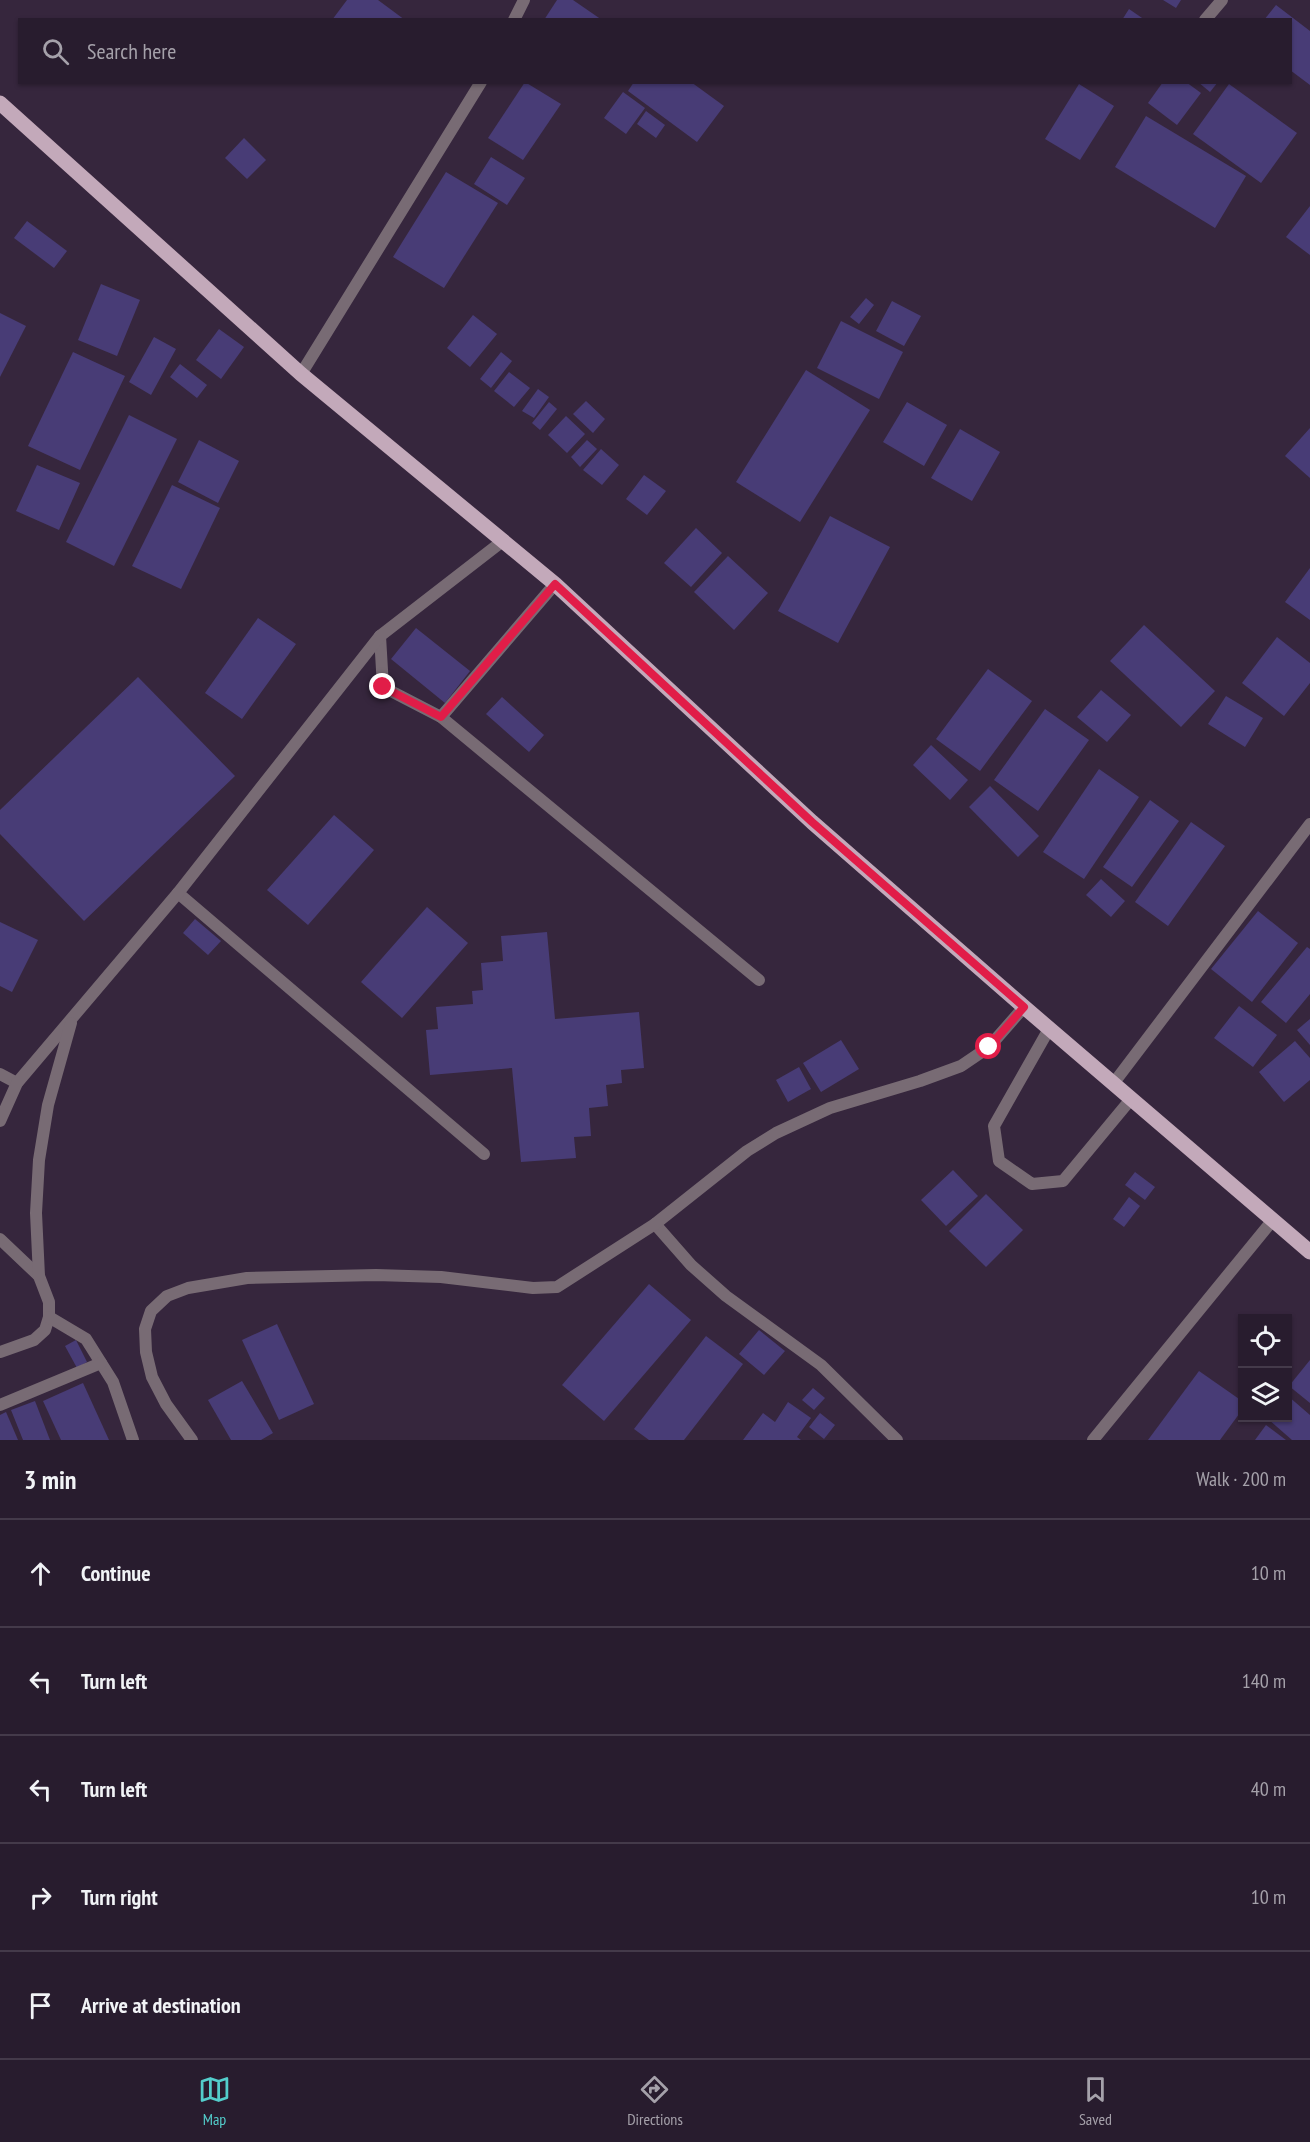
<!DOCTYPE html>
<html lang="en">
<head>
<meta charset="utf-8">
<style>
	body { margin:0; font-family:"PT Sans Narrow",sans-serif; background:#302536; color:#f1f3f6 }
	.controls { position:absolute; right:18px; bottom:18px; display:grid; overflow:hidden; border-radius:0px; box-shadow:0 2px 4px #0004 }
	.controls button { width:54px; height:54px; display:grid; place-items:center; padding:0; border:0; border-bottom:2px solid #443a4a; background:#281c2e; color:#f1f3f6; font:30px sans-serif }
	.stop { position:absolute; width:18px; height:18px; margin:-14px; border:4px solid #e11d48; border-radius:50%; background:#fff }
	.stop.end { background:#e11d48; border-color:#fff; box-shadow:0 2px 6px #0008 }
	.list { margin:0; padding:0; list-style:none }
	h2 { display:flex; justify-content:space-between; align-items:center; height:78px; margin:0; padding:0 24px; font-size:26px }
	h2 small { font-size:20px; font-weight:400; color:#a5a1aa }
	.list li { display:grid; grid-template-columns:39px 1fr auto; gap:18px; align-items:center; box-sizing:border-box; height:108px; padding:0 24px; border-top:2px solid #443a4a }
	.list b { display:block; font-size:22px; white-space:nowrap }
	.list em { font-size:20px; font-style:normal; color:#a5a1aa }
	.icon { flex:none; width:33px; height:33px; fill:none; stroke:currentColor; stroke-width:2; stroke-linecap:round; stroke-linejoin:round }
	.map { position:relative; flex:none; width:1310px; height:1440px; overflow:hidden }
	.search { position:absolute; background:#281c2e; box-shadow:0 2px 4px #0004; left:18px; right:18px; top:18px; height:66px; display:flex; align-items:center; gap:15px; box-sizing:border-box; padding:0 21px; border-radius:0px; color:#a5a1aa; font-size:22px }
	.sheet { height:618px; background:#281c2e }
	nav { display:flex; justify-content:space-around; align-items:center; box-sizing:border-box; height:84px; border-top:2px solid #443a4a; background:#281c2e; font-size:16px; color:#a5a1aa }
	nav a { display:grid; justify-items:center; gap:3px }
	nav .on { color:#53cdcb }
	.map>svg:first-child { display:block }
	.building { fill:#483c76 }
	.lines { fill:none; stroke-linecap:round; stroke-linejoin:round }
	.service { stroke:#786b74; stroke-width:12 }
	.minor { stroke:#786b74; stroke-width:12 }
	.primary { stroke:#c3a9ba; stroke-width:15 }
	.route { stroke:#e11d48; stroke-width:8 }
</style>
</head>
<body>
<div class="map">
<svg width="1310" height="1440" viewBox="0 0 1310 1440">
	<rect width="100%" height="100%" fill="#36263d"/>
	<!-- building -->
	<g class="building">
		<path d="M347,0H378L405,20H332Z"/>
		<path d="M557,0H573L602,20H544Z"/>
		<path d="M1163,0H1181L1176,8Z"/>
		<path d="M1276,5L1310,31V85L1290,70V20H1264Z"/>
		<path d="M1129,9L1145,20H1122Z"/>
		<path d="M525,82L561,104L523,160L488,138Z"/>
		<path d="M634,82H691L724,106L697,142L628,91Z"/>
		<path d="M1163,82H1186L1201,93L1177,125L1148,103Z"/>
		<path d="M1198,82H1218L1210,92Z"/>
		<path d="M1079,84L1114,106L1080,160L1045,139Z"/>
		<path d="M1229,84L1297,133L1261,183L1193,134Z"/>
		<path d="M623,92L645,108L626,134L604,118Z"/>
		<path d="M646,111L665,125L656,138L637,124Z"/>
		<path d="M1146,116L1246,176L1215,228L1115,167Z"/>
		<path d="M244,138L266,160L247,179L225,158Z"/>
		<path d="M491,157L525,178L507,205L474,184Z"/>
		<path d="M446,172L498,203L444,288L393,257Z"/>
		<path d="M1310,206V255L1286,237Z"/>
		<path d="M27,221L67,251L54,268L14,238Z"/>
		<path d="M101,284L140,300L117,356L78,340Z"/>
		<path d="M866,298L874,305L859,324L850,317Z"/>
		<path d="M892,301L921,316L904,346L876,331Z"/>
		<path d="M0,313L26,326L0,377Z"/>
		<path d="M473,315L497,334L470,367L447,348Z"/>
		<path d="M841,321L903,352L879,399L817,368Z"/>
		<path d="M219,329L244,347L221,379L196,360Z"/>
		<path d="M154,337L176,349L151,395L129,382Z"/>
		<path d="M73,352L125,376L80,470L28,446Z"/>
		<path d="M501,352L512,361L491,388L480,379Z"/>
		<path d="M180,364L207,385L197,398L170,377Z"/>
		<path d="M806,370L870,410L800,522L736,482Z"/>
		<path d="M509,372L530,388L514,407L494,391Z"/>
		<path d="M538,389L549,397L534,418L522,411Z"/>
		<path d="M586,401L605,419L593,433L573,414Z"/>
		<path d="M549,402L557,409L540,430L532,423Z"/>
		<path d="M907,402L947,425L924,466L883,442Z"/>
		<path d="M129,415L177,439L114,566L66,542Z"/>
		<path d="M566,416L585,434L567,453L548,435Z"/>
		<path d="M1310,428V478L1285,456Z"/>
		<path d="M960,429L1000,452L972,501L931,478Z"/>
		<path d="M199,440L239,461L218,503L178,482Z"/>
		<path d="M587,440L597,449L580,467L571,457Z"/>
		<path d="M601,449L619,465L602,485L583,470Z"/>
		<path d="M37,465L80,483L59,530L16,511Z"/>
		<path d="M644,475L666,491L647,515L626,499Z"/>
		<path d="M172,485L220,508L181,589L132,566Z"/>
		<path d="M830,516L890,547L838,643L778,611Z"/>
		<path d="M696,528L722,553L691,587L664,563Z"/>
		<path d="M728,556L768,593L734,630L694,592Z"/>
		<path d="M1310,568V620L1285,602Z"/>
		<path d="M258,618L296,644L242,719L205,693Z"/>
		<path d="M1144,625L1215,691L1181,727L1110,661Z"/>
		<path d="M416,628L470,671L445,703L391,659Z"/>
		<path d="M1277,637L1310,663V683L1284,716L1242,683Z"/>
		<path d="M988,669L1032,701L980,771L936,739Z"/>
		<path d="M138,677L235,776L84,921L0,834V810Z"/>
		<path d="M1101,690L1131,715L1107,742L1077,717Z"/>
		<path d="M1226,696L1263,718L1245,747L1208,724Z"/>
		<path d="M502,697L544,735L529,752L486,714Z"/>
		<path d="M1045,709L1089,740L1038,811L994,780Z"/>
		<path d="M931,745L968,780L950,800L913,765Z"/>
		<path d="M1099,769L1139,797L1084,879L1043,852Z"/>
		<path d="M990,786L1039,836L1018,857L969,807Z"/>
		<path d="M1150,800L1179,821L1132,887L1103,867Z"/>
		<path d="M334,815L374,850L308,925L267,890Z"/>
		<path d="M1191,822L1225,846L1168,926L1135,902Z"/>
		<path d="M1101,879L1125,901L1111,917L1086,895Z"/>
		<path d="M427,907L468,943L402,1018L361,982Z"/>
		<path d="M1258,911L1298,943L1252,1002L1211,969Z"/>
		<path d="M195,919L221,941L208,955L183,933Z"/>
		<path d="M0,922L38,940L12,992L0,986Z"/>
		<path d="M547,932L555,1019L639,1012L644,1068L621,1070L622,1083L606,1085L608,1106L589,1108L591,1136L574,1137L576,1158L521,1162L512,1068L430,1075L426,1030L438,1029L436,1007L473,1004L472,991L483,990L481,963L503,961L501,936Z"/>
		<path d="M1307,947L1310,949V994L1286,1023L1261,1002Z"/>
		<path d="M1239,1006L1277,1035L1253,1067L1214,1038Z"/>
		<path d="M1310,1019V1045L1297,1030Z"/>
		<path d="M841,1040L859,1069L821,1092L803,1063Z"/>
		<path d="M1295,1041L1310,1058V1080L1284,1102L1259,1072Z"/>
		<path d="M799,1067L811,1089L788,1102L776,1080Z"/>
		<path d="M953,1170L978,1196L946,1226L921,1200Z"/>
		<path d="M1135,1172L1155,1187L1145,1200L1125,1185Z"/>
		<path d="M986,1194L1023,1230L986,1267L949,1231Z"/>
		<path d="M1129,1197L1140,1206L1124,1227L1113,1219Z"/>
		<path d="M649,1284L691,1320L604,1421L562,1385Z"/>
		<path d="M277,1324L314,1404L279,1420L242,1340Z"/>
		<path d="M759,1330L785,1351L764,1375L739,1354Z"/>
		<path d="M706,1336L743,1364L684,1440H649L634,1429Z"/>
		<path d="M76,1340L87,1362L77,1368L65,1346Z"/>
		<path d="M1310,1360V1403L1289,1386Z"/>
		<path d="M1199,1371L1242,1401V1410L1220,1440H1148Z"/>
		<path d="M242,1381L273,1433L261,1440H231L208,1400Z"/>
		<path d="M83,1383L109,1440H61L43,1401Z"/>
		<path d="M813,1388L825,1398L814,1410L802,1400Z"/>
		<path d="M1288,1396L1310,1415V1440H1292L1268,1419L1269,1418H1288Z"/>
		<path d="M35,1401L50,1440H23L11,1410Z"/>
		<path d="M788,1402L811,1418L797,1437L801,1440H743L763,1413L775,1422Z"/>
		<path d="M6,1412L18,1440H0V1415Z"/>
		<path d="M820,1413L835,1425L824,1439L809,1427Z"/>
		<path d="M1266,1425L1286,1440H1255Z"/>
	</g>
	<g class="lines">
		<!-- service -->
		<g class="service">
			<path d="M380,636L383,687L441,717L759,980"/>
			<path d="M441,717L555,584"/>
			<path d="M178,893L484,1154"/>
			<path d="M1049,1029L994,1126L999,1161L1032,1184L1063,1181L1131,1099"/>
			<path d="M0,1074L17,1083"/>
			<path d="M0,1121L17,1083L178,893L380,636L504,540"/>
			<path d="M0,1239L39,1276"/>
			<path d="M0,1352L34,1340L45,1330L49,1317V1302L39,1276L36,1213L39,1160L48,1105L71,1023"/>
		</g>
		<!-- minor -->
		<g class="minor">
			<path d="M514,20L524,0"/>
			<path d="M1205,20L1222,0"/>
			<path d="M301,374L481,82"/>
			<path d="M1113,1084L1310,824"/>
			<path d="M655,1224L691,1265L726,1296L821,1365L897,1440"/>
			<path d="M49,1317L86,1339L113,1382L133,1440"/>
			<path d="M0,1405L101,1363"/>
			<path d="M192,1440L166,1404L152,1377L146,1352L145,1329L151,1311L167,1296L188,1288L247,1278L376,1275L441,1277L533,1288L557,1287L655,1224L747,1151L776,1133L830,1108L920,1081L961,1066L989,1047L1024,1007"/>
			<path d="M1093,1440L1272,1221"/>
		</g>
		<!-- primary -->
		<path class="primary" d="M0,103L301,374L555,584L812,822L1024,1007L1310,1252"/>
	</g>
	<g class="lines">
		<!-- route -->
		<path class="route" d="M383,687L441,717L555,584L812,822L1024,1007L989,1047"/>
	</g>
</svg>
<div class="controls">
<button><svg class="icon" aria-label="locate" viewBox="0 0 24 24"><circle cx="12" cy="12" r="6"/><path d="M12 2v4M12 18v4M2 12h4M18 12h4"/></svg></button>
<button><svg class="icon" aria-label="layers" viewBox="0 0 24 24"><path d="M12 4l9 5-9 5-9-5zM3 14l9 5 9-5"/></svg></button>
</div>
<div class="stop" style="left:989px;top:1047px"></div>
<div class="stop end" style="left:383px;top:687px"></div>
<div class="search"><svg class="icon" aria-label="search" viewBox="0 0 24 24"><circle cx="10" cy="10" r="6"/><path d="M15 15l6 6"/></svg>Search here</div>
</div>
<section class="sheet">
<h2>3 min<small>Walk · 200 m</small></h2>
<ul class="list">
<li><svg class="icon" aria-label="ahead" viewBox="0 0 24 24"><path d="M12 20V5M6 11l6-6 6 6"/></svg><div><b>Continue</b></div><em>10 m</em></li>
<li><svg class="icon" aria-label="left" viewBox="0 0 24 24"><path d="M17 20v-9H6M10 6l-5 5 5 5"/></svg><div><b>Turn left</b></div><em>140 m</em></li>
<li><svg class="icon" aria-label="left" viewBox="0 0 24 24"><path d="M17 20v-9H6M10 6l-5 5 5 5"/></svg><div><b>Turn left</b></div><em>40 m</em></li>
<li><svg class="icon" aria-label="right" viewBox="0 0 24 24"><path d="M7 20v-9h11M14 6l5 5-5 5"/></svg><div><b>Turn right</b></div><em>10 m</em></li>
<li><svg class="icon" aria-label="arrive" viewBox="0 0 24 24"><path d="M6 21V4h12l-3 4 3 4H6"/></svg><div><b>Arrive at destination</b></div></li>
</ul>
</section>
<nav>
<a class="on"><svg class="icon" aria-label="map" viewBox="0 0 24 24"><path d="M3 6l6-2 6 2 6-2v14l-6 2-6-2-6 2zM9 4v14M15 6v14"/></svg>Map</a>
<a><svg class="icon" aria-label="directions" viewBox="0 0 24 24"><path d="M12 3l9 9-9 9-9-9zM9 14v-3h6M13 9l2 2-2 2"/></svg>Directions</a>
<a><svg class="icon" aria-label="saved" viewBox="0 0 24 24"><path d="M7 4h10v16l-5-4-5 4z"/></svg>Saved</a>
</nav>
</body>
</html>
